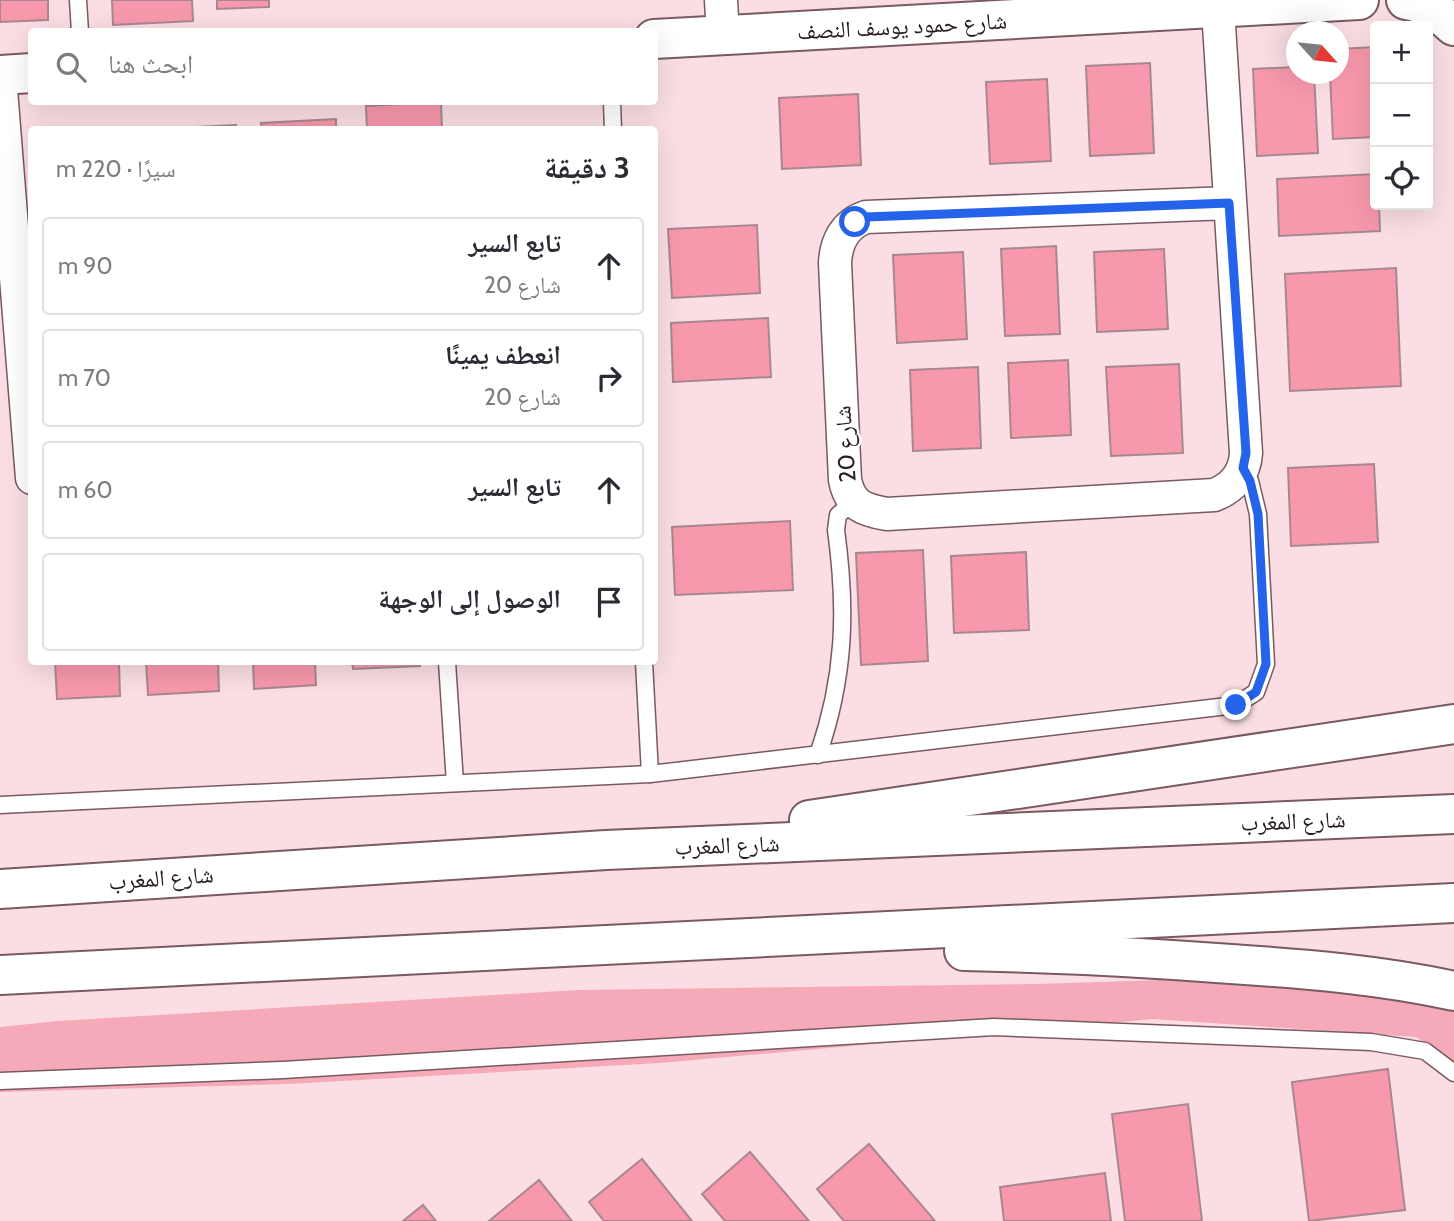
<!DOCTYPE html>
<html lang="ar">
<head>
<meta charset="utf-8">
<style>
	body { margin:0; font-family:Cabin,"Noto Naskh Arabic",sans-serif; background:#f2f2f3; color:#2b2b33; direction:rtl }
	.controls { position:absolute; right:21px; top:21px; display:grid; overflow:hidden; border-radius:7px; box-shadow:0 7px 28px #0002 }
	.controls button { width:63px; height:63px; display:grid; place-items:center; padding:0; border:0; border-bottom:2px solid #e1e1e2; background:#fff; color:#2b2b33; font:35px sans-serif }
	.compass { position:absolute; left:1286px; top:21px; width:63px; height:63px; border-radius:50%; background:#fff; box-shadow:0 7px 28px #0002; rotate:117deg }
	.stop { position:absolute; width:21px; height:21px; margin:-16px; border:5px solid #2563eb; border-radius:50%; background:#fff }
	.stop.end { background:#2563eb; border-color:#fff; box-shadow:0 2px 7px #0008 }
	.list { margin:0; padding:0; list-style:none }
	h2 { display:flex; justify-content:space-between; align-items:center; height:91px; margin:0; padding:0 28px; font-size:30px }
	h2 small { font-size:23px; font-weight:400; color:#7c7c81 }
	.list li { display:grid; grid-template-columns:46px 1fr auto; gap:21px; align-items:center; box-sizing:border-box; height:98px; margin:0 14px 14px; padding:0 14px; border:2px solid #e1e1e2; border-radius:7px }
	.list b { display:block; font-size:26px; white-space:nowrap }
	.list p { margin:0; font-size:23px; white-space:nowrap; color:#7c7c81 }
	.list em { font-size:23px; font-style:normal; color:#7c7c81 }
	.icon { flex:none; width:38px; height:38px; fill:none; stroke:currentColor; stroke-width:2; stroke-linecap:round; stroke-linejoin:round }
	.map { position:relative; flex:none; width:1454px; height:1221px; overflow:hidden; direction:ltr }
	.search { position:absolute; background:#fff; box-shadow:0 7px 28px #0002; left:28px; top:28px; width:630px; height:77px; display:flex; align-items:center; gap:18px; box-sizing:border-box; padding:0 24px; border-radius:7px; color:#7c7c81; font-size:26px }
	.panel { position:absolute; background:#fff; box-shadow:0 7px 28px #0002; left:28px; top:126px; width:630px; height:539px; border-radius:7px; direction:rtl }
	.map>svg:first-child { display:block }
	.green { fill:#f6aab9 }
	.building { fill:#f898ad; stroke:#a8888e; stroke-width:2 }
	.lines { fill:none; stroke-linecap:round; stroke-linejoin:round }
	.service-casing { stroke:#785a60; stroke-width:19 }
	.minor-casing { stroke:#785a60; stroke-width:35 }
	.tertiary-casing { stroke:#785a60; stroke-width:42 }
	.motorway-casing { stroke:#785a60; stroke-width:42 }
	.service { stroke:#fff; stroke-width:16 }
	.minor { stroke:#fff; stroke-width:32 }
	.tertiary { stroke:#fff; stroke-width:38 }
	.motorway { stroke:#fff; stroke-width:38 }
	.route { stroke:#2563eb; stroke-width:9 }
	.labels { text-anchor:middle; stroke-width:5; stroke-linejoin:round; paint-order:stroke }
	.street-label { font-size:23px; fill:#291c1f; stroke:#fff }
</style>
</head>
<body>
<div class="map">
<svg width="1454" height="1221" viewBox="0 0 1454 1221">
	<rect width="100%" height="100%" fill="#fadee3"/>
	<!-- green -->
	<path class="green" d="M1222,978L1454,1003V1062L1416,1037L1153,1019L660,1063L288,1084L0,1092V1027L58,1021L578,990L1037,984Z"/>
	<!-- building -->
	<g class="building">
		<path d="M0,0H48V20L0,22Z"/>
		<path d="M112,0H192L193,21L113,25Z"/>
		<path d="M217,0H269V7L217,9Z"/>
		<path d="M1375,47V137L1333,139L1330,74H1338V49Z"/>
		<path d="M1150,63L1154,153L1090,156L1086,66Z"/>
		<path d="M1296,67V74H1314L1318,153L1257,156L1253,69Z"/>
		<path d="M1047,79L1051,161L990,164L986,82Z"/>
		<path d="M858,94L861,165L782,169L779,98Z"/>
		<path d="M441,102L442,130H367L366,106Z"/>
		<path d="M336,119V130H262L261,123Z"/>
		<path d="M236,125V130H154V129Z"/>
		<path d="M1375,174V205H1379L1380,231L1279,236L1277,179Z"/>
		<path d="M757,225L760,293L672,298L668,229Z"/>
		<path d="M1056,246L1060,334L1005,336L1001,249Z"/>
		<path d="M1164,249L1168,329L1097,332L1094,252Z"/>
		<path d="M963,252L967,339L897,343L893,255Z"/>
		<path d="M1396,268L1401,386L1290,391L1285,274Z"/>
		<path d="M768,318L771,377L673,382L671,323Z"/>
		<path d="M1068,360L1071,435L1011,438L1008,363Z"/>
		<path d="M1179,364L1183,453L1111,456L1106,367Z"/>
		<path d="M978,367L981,448L913,451L910,370Z"/>
		<path d="M1374,464L1378,542L1291,546L1288,468Z"/>
		<path d="M790,521L793,590L675,595L672,527Z"/>
		<path d="M923,550L928,661L861,665L856,553Z"/>
		<path d="M1026,552L1029,630L954,633L951,556Z"/>
		<path d="M55,662H119L120,696L57,699Z"/>
		<path d="M146,662H218L219,691L148,695Z"/>
		<path d="M253,662H315L316,685L254,689Z"/>
		<path d="M352,662H420V666L353,669Z"/>
		<path d="M1388,1069L1405,1210L1309,1221L1292,1082Z"/>
		<path d="M1188,1104L1202,1221H1125L1112,1114Z"/>
		<path d="M869,1144L935,1221H844L817,1189Z"/>
		<path d="M750,1152L809,1221H725L702,1194Z"/>
		<path d="M642,1159L692,1221H604L589,1202Z"/>
		<path d="M1105,1173L1111,1221H1004L1000,1187Z"/>
		<path d="M539,1180L572,1221H489Z"/>
		<path d="M423,1205L436,1221H403Z"/>
	</g>
	<g class="lines">
		<!-- service casing -->
		<g class="service-casing">
			<g id="service">
				<path d="M78,0L80,32"/>
				<path d="M612,102L613,130"/>
				<path d="M447,662L455,783"/>
				<path d="M644,662L650,774"/>
				<path d="M818,755C845,677 847,610 836,530L838,515L853,502"/>
				<path d="M0,805L650,774L1236,705L1256,692L1266,664L1258,514L1250,481L1243,468"/>
				<path d="M0,1081L283,1070L994,1027L1371,1042L1425,1051L1454,1073"/>
			</g>
		</g>
		<!-- minor casing -->
		<g class="minor-casing">
			<g id="minor">
				<path d="M721,0L723,36"/>
				<path d="M1218,9L1246,453C1245,473 1233,488 1214,495L887,514C863,510 850,505 845,480L835,263C836,242 845,224 866,217L1229,203"/>
				<path d="M0,77L32,478"/>
			</g>
		</g>
		<!-- tertiary casing -->
		<g class="tertiary-casing">
			<g id="tertiary">
				<path d="M1406,0C1426,3 1440,13 1454,26"/>
				<path d="M654,39L1359,0"/>
				<path d="M0,75L32,73"/>
			</g>
		</g>
		<!-- motorway casing -->
		<g class="motorway-casing">
			<g id="motorway">
				<path d="M809,820L1454,724"/>
				<path d="M0,889L606,850L1454,814"/>
				<path d="M964,951C1054,953 1142,957 1231,964C1306,969 1381,975 1454,991"/>
				<path d="M0,975L1454,903"/>
			</g>
		</g>
		<!-- service -->
		<use href="#service" class="service"/>
		<!-- minor -->
		<use href="#minor" class="minor"/>
		<!-- tertiary -->
		<use href="#tertiary" class="tertiary"/>
		<!-- motorway -->
		<use href="#motorway" class="motorway"/>
	</g>
	<g class="lines">
		<!-- route -->
		<path class="route" d="M855,222L866,217L1229,203L1246,453L1243,468L1250,481L1258,514L1266,664L1256,692L1236,705"/>
	</g>
	<g class="labels">
		<!-- street labels -->
		<g class="street-label">
			<text transform="translate(902 26) rotate(-3)" y="8">شارع حمود يوسف النصف</text>
			<text transform="translate(845 444) rotate(-94)" y="8">شارع 20</text>
			<text transform="translate(1293 821) rotate(-2)" y="8">شارع المغرب</text>
			<text transform="translate(727 845) rotate(-2)" y="8">شارع المغرب</text>
			<text transform="translate(161 878) rotate(-4)" y="8">شارع المغرب</text>
		</g>
	</g>
</svg>
<div class="controls">
<button>+</button>
<button>−</button>
<button><svg class="icon" aria-label="locate" viewBox="0 0 24 24"><circle cx="12" cy="12" r="6"/><path d="M12 2v4M12 18v4M2 12h4M18 12h4"/></svg></button>
</div>
<svg class="compass" viewBox="-18 -18 36 36"><path d="M0-13l5 13h-10z" fill="#e53935"/><path d="M0 13l5-13h-10z" fill="#7c7c81"/></svg>
<div class="stop" style="left:855px;top:222px"></div>
<div class="stop end" style="left:1236px;top:705px"></div>
<div class="search"><svg class="icon" aria-label="search" viewBox="0 0 24 24"><circle cx="10" cy="10" r="6"/><path d="M15 15l6 6"/></svg>ابحث هنا</div>
<section class="panel">
<h2>3 دقيقة<small>سيرًا · 220 m</small></h2>
<ul class="list">
<li><svg class="icon" aria-label="ahead" viewBox="0 0 24 24"><path d="M12 20V5M6 11l6-6 6 6"/></svg><div><b>تابع السير</b><p>شارع 20</p></div><em>90 m</em></li>
<li><svg class="icon" aria-label="right" viewBox="0 0 24 24"><path d="M7 20v-9h11M14 6l5 5-5 5"/></svg><div><b>انعطف يمينًا</b><p>شارع 20</p></div><em>70 m</em></li>
<li><svg class="icon" aria-label="ahead" viewBox="0 0 24 24"><path d="M12 20V5M6 11l6-6 6 6"/></svg><div><b>تابع السير</b></div><em>60 m</em></li>
<li><svg class="icon" aria-label="arrive" viewBox="0 0 24 24"><path d="M6 21V4h12l-3 4 3 4H6"/></svg><div><b>الوصول إلى الوجهة</b></div></li>
</ul>
</section>
</div>
</body>
</html>
